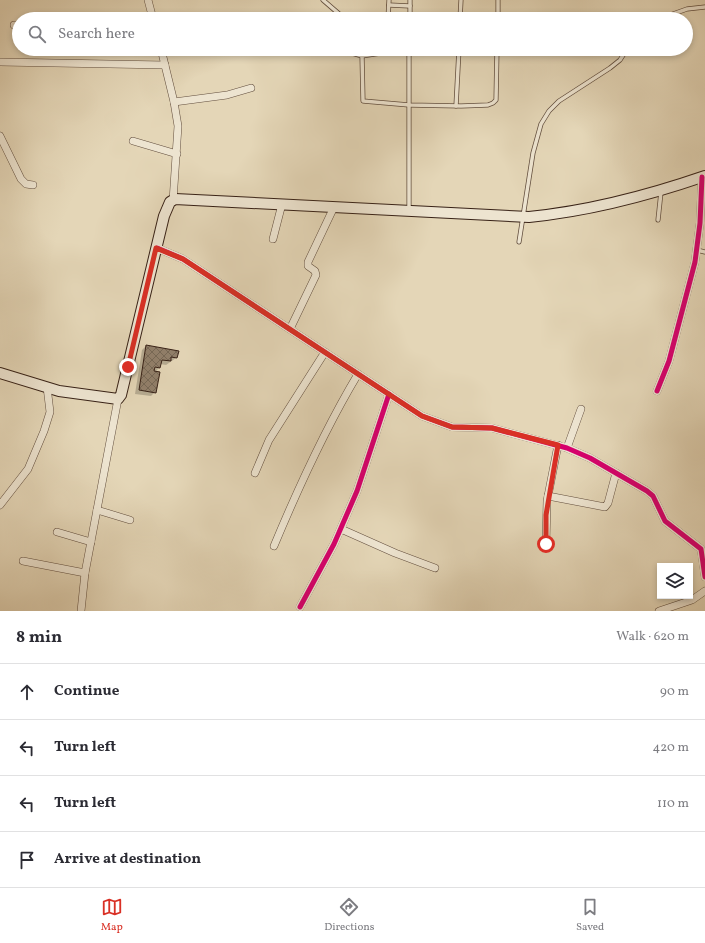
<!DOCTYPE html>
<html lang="en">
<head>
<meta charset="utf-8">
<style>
	body { margin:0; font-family:Vollkorn,serif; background:#f2f2f3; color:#2b2b33 }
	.controls { position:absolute; right:12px; bottom:12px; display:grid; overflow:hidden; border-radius:0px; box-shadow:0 2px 6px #0003 }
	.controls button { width:36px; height:36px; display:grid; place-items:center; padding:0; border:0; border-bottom:1px solid #e1e1e2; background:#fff; color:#2b2b33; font:20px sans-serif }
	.stop { position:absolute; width:12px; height:12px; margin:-9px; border:3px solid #d93025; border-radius:50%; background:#fff }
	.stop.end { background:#d93025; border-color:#fff; box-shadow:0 1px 4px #0008 }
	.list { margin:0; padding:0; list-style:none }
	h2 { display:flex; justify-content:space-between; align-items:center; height:52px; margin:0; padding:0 16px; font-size:17px }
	h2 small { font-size:13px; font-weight:400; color:#7c7c81 }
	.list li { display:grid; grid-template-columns:26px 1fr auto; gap:12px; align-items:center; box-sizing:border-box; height:56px; padding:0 16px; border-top:1px solid #e1e1e2 }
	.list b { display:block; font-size:15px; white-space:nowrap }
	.list em { font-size:13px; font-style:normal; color:#7c7c81 }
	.icon { flex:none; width:22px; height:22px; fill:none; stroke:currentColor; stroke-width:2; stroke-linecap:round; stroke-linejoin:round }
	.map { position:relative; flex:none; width:705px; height:611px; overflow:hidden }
	.search { position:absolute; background:#fff; box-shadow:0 2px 6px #0003; left:12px; right:12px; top:12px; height:44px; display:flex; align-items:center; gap:10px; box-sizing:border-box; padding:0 14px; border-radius:22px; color:#7c7c81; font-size:15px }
	.sheet { height:276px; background:#fff }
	nav { display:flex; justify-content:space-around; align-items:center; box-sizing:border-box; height:56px; border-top:1px solid #e1e1e2; background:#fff; font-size:11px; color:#7c7c81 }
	nav a { display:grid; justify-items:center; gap:2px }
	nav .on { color:#d93025 }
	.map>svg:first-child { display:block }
	.shadow { fill:#0003 }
	.building { fill:url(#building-cross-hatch); stroke:#372116 }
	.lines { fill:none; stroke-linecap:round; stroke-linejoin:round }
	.lane-casing { stroke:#624e3e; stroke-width:5 }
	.street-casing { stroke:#624e3e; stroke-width:8 }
	.secondary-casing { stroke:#372116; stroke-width:12 }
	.lane { stroke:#ede4d0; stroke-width:3.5 }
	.street { stroke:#ede4d0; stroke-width:7 }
	.secondary { stroke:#ede4d0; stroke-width:10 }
	.cycleway-casing { stroke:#ede4d0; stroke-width:8 }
	.cycleway { stroke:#d6006c; stroke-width:5 }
	.route { stroke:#d93025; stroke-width:5 }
</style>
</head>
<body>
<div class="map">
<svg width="705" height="611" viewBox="0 0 705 611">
	<defs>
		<pattern id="building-cross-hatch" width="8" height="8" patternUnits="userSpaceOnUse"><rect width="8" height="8" fill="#917f6a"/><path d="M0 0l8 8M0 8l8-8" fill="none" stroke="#776856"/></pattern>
	</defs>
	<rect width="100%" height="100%" fill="#e4d6b7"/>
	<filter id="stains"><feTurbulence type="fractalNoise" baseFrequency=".005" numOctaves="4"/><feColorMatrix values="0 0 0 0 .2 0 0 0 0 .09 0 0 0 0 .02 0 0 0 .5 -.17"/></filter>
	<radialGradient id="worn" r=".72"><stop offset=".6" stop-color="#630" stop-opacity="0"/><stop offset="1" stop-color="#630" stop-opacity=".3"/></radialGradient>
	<!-- shadow -->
	<path class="shadow" d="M146,346L176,358L166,365L160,364L159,368L155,372V392L151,396L135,394L142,350Z"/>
	<!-- building -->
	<path class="building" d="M146,345L179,351L177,358L171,357V361L162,360L160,368L155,367L154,371L160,372L156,393L139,390Z"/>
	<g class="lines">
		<!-- lane casing -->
		<g class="lane-casing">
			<g id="lane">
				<path d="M323,0L345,19"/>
				<path d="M389,5L410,6"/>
				<path d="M388,19L389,0"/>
				<path d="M410,19V0"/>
				<path d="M460,19L461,0"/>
				<path d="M498,19V0"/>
				<path d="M659,19L687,9L705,7"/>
				<path d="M349,49L352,53L362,56L363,101L409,105L461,106L488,105L493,103L496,100L497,49"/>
				<path d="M391,49L409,52"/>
				<path d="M362,56L381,53L391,49"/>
				<path d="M456,106L459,49"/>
				<path d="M409,209V49"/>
				<path d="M658,220L661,192"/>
				<path d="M519,242L533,153L541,124L549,111L559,101L610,68L620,60L627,49"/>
				<path d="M697,250L705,252"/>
			</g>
		</g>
		<!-- street casing -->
		<g class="street-casing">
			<g id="street">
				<path d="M148,0L153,19"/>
				<path d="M14,25H19"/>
				<path d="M161,49L174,102L178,126L173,201"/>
				<path d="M0,62L165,65"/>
				<path d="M174,102L227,95L251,88"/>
				<path d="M0,136L21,179L26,184L33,185"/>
				<path d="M133,141L177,154"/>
				<path d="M273,239L282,204"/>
				<path d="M157,248L183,259L422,416L452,427L492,428L567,448L590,458L647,491L653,496L665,521L701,549L705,577"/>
				<path d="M290,329L316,275L315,271L308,266V262L334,207"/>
				<path d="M657,391L669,361L695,262L700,223L702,177"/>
				<path d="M567,448L581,409"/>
				<path d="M255,473L269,440L325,352"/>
				<path d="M548,496L605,507L608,503L616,473"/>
				<path d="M0,505L28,469L44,431L50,412L47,387"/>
				<path d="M97,510L130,520"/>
				<path d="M341,529L395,553L435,568"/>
				<path d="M57,532L91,542"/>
				<path d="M546,544L547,501L558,445"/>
				<path d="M274,546C299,486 325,429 358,374"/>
				<path d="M23,561L85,573"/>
				<path d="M300,607L334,544L357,491L389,394"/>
				<path d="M81,611L85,573L118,399"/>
				<path d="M659,611L692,600L705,591"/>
			</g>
		</g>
		<!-- secondary casing -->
		<g class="secondary-casing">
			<path id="secondary" d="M0,373L59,391L118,399L121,395L164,216L170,202L175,199L529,217C590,211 647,196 705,176"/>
		</g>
		<!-- lane -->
		<use href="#lane" class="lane"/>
		<!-- street -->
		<use href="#street" class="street"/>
		<!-- secondary -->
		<use href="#secondary" class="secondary"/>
		<!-- cycleway casing -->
		<g class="cycleway-casing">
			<g id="cycleway">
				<path d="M157,248L183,259L422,416L452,427L492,428L567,448L590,458L647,491L653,496L665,521L701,549L705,577"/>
				<path d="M657,391L669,361L695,262L700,223L702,177"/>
				<path d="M300,607L334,544L357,491L389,394"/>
			</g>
		</g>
		<!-- cycleway -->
		<use href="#cycleway" class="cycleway"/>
	</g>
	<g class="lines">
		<!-- route -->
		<path class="route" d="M128,367L156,248L183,259L422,416L452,427L492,428L558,445L546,515V544"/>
	</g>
	<rect width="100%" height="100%" filter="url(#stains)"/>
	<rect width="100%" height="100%" fill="url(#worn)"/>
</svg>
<div class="controls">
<button><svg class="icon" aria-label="layers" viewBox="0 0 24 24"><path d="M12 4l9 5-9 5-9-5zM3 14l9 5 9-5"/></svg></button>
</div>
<div class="stop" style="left:546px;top:544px"></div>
<div class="stop end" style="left:128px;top:367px"></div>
<div class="search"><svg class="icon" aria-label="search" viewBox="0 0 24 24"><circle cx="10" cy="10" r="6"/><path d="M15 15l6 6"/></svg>Search here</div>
</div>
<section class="sheet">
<h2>8 min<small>Walk · 620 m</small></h2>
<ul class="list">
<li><svg class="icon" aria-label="ahead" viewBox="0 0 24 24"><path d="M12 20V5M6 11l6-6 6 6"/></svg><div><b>Continue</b></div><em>90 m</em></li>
<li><svg class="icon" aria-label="left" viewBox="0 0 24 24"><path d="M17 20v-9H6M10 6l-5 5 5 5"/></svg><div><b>Turn left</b></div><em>420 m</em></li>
<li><svg class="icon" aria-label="left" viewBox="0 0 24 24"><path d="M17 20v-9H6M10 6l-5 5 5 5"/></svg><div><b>Turn left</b></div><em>110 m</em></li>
<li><svg class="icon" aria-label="arrive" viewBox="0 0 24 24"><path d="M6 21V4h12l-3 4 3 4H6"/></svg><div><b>Arrive at destination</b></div></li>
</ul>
</section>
<nav>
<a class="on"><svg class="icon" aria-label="map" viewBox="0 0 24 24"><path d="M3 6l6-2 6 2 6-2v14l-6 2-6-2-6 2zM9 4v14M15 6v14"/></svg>Map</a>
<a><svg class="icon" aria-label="directions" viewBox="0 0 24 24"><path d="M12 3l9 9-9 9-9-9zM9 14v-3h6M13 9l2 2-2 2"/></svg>Directions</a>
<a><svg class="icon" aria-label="saved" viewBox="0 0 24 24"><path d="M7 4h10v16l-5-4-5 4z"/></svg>Saved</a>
</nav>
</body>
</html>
